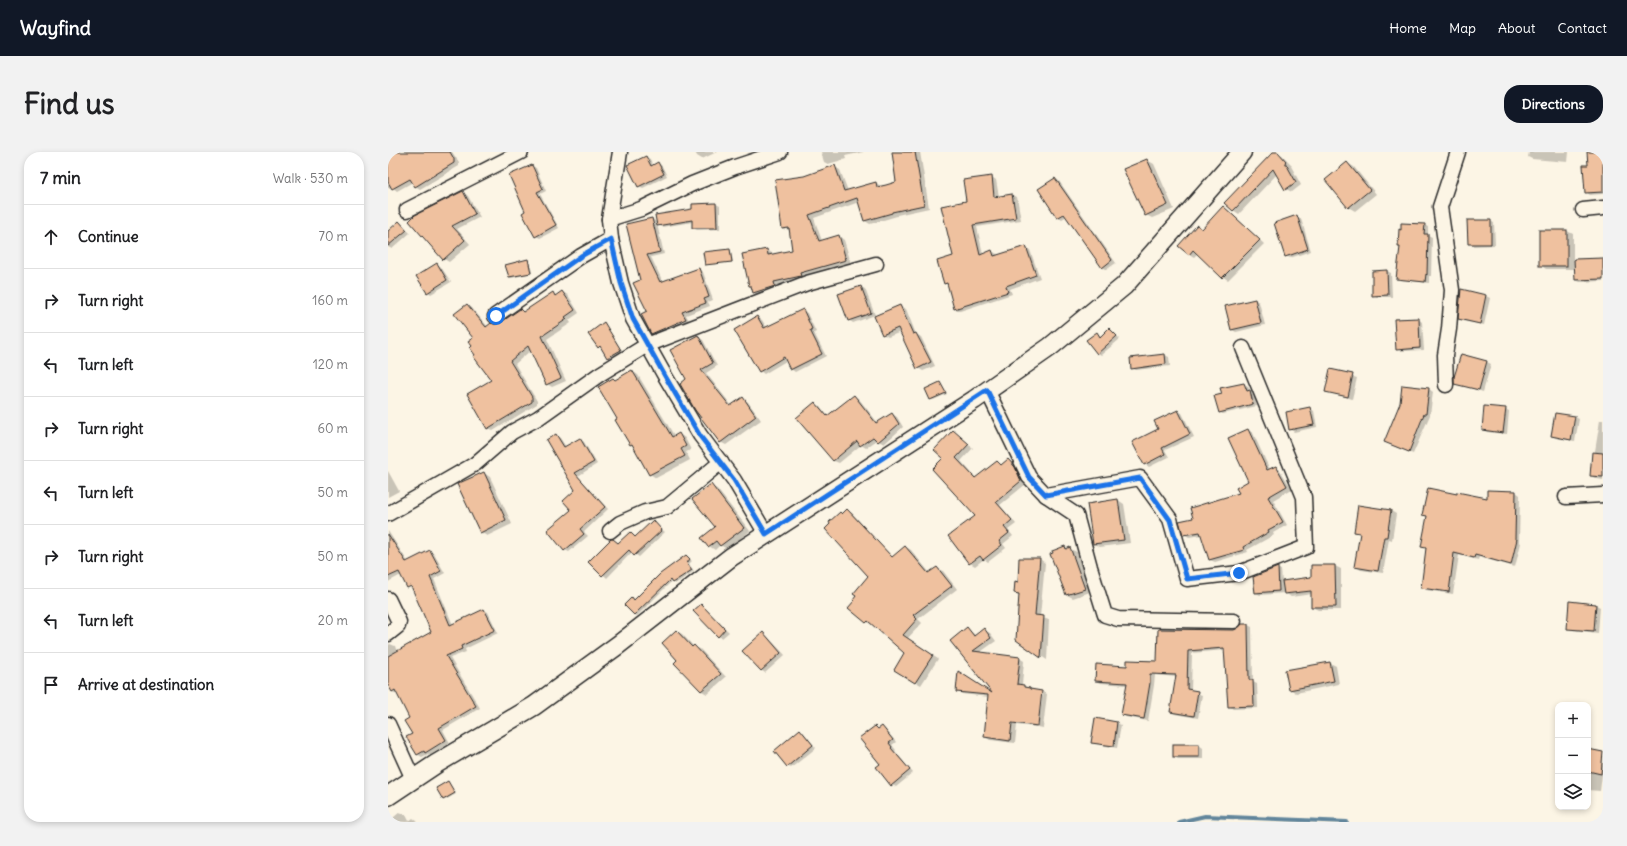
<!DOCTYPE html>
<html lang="en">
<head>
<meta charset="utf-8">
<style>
	body { margin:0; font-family:Delius,sans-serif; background:#f2f2f2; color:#202124 }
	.controls { position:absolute; right:12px; bottom:12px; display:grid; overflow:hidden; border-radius:8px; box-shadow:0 2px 6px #0003 }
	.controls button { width:36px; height:36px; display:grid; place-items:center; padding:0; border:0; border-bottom:1px solid #e0e0e0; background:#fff; color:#202124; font:20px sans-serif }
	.stop { position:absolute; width:12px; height:12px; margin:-9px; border:3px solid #1a73e8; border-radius:50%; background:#fff }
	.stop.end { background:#1a73e8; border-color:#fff; box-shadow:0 1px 4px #0008 }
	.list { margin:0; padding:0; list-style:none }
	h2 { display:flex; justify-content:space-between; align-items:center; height:52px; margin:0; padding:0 16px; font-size:17px }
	h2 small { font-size:13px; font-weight:400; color:#757577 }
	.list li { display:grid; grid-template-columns:26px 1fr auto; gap:12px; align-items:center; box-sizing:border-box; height:64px; padding:0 16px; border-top:1px solid #e0e0e0 }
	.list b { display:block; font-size:15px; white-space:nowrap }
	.list em { font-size:13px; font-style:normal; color:#757577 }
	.icon { flex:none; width:22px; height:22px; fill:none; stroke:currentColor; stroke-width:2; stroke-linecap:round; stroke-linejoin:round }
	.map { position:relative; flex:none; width:1215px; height:670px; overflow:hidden; border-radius:16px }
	header { display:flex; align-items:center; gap:24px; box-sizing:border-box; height:56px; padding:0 20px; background:#111827; color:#fff }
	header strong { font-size:19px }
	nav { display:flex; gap:22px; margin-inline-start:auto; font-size:14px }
	.intro { display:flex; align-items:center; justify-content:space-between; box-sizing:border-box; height:96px; padding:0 24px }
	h1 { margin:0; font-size:28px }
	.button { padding:10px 18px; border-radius:16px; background:#111827; color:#fff; font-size:14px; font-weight:700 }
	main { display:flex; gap:24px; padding:0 24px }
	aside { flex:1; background:#fff; border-radius:16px; box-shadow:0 2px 6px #0003 }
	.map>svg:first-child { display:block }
	.shadow { fill:#0003 }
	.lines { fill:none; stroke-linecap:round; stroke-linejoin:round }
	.stream { stroke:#62869c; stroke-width:4 }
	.building { fill:#efc19f; stroke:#2b2b2b }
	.minor-casing { stroke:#2b2b2b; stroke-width:17 }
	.tertiary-casing { stroke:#2b2b2b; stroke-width:21 }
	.minor { stroke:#fcf5e5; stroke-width:14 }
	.tertiary { stroke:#fcf5e5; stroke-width:18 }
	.route { stroke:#1a73e8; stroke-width:5 }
</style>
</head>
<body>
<header>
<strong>Wayfind</strong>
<nav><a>Home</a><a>Map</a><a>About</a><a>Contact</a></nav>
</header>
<div class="intro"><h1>Find us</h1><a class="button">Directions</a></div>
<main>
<aside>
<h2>7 min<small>Walk · 530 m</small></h2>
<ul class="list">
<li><svg class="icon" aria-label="ahead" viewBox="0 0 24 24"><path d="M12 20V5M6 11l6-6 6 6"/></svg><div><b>Continue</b></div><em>70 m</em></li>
<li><svg class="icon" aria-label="right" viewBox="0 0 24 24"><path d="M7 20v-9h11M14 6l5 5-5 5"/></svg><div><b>Turn right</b></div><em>160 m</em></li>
<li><svg class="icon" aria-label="left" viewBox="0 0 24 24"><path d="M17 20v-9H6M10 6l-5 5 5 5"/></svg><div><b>Turn left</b></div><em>120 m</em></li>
<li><svg class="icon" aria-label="right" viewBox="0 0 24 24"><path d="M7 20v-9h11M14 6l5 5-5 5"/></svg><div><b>Turn right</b></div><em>60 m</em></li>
<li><svg class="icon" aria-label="left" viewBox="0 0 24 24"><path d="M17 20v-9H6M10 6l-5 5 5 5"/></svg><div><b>Turn left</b></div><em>50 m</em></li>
<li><svg class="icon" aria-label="right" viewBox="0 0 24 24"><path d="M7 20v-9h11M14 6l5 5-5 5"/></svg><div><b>Turn right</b></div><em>50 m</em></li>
<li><svg class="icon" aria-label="left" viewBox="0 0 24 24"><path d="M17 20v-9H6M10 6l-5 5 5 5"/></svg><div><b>Turn left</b></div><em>20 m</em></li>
<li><svg class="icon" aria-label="arrive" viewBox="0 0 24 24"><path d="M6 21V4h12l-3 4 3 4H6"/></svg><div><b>Arrive at destination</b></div></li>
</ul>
</aside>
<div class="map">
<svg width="1215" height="670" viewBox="0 0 1215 670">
	<rect width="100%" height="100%" fill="#fcf5e5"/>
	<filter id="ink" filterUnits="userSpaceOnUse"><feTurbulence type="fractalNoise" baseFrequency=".025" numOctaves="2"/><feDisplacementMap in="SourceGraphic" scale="8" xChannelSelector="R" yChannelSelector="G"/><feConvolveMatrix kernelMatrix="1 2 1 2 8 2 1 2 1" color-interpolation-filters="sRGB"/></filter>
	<g filter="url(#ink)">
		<!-- shadow -->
		<g class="shadow">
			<path d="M0,0H64L71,10V14L32,37L27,34L25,30L9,39L4,35L0,36Z"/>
			<path d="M307,0H329L314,7L309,4Z"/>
			<path d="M433,0H476L457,4L458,7L440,12L436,10Z"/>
			<path d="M505,0H532L541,56L509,63V64L482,72L477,69L471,50L426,66L434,89L451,84L456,88L463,111L417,124L418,126L391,133L392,137L371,144L366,141L379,98L384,101L385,103L405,99L403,79L395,76L416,25L447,15L452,18L460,39L488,31L493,34L509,31Z"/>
			<path d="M887,0L894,3L904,13L903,14L913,33L904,40L898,37L889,22L851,62L845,58L837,51L881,4Z"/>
			<path d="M1141,0H1181L1180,10L1144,7L1140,5Z"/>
			<path d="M1200,0H1215V42L1202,43L1198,40L1201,14Z"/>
			<path d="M258,5L262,7L265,14L270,11L274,14L279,24L255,36L251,34Z"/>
			<path d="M759,8L766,12L786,57L764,66L758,63Z"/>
			<path d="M959,11L966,15L988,42L967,59L960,55Z"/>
			<path d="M144,14L148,16L158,39L152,42L171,76L152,86L148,84L139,59Z"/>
			<path d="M604,25L608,28L611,45L624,43L629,45L633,68L589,75L595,102L604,99L609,102L610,104L638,95L642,98L652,126L622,137L624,142L572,159L567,157L560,133L557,131L566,105L579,49Z"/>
			<path d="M667,27L671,29L728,111L718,118L714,115L679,64L674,67L670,65Z"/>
			<path d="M75,40L80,44L92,65L69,77L82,92L61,110L56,107L22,70Z"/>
			<path d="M328,52L332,54V77L309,78L305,76V70L274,75L269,72L276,102L263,105L275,130L311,117L315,120L325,148L320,150L322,154L298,163L302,170L269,184L264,182L253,128L264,67L270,71L305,58Z"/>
			<path d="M835,55L840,58L876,92L840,128L835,125L810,101L806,105L801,102L809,74L815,77Z"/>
			<path d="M909,65L913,67L923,99L902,106L898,104Z"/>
			<path d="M1102,69L1106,71L1107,93L1085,94L1081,91Z"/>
			<path d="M12,70L22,81L4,97L0,95V80Z"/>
			<path d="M1036,73L1040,75V83L1044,85L1043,124H1041V131L1013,128L1009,126L1013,96L1011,95Z"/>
			<path d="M1152,79H1179L1185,82V108L1215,107V129L1192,130L1188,128L1187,117H1158L1152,113Z"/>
			<path d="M342,98L343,99L345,110L318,112Z"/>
			<path d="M140,108L142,109L144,121L123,126L121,125Z"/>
			<path d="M49,112L53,115L63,130L43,142L40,140Z"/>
			<path d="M999,119L1003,121L1004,145H989L985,143V120Z"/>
			<path d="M473,135L477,137L487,163L465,171L461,168Z"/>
			<path d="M174,140L180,143L191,161L181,168L183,171L159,187L178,229L164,235L159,232L143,198L127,212L149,249V252L105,279L100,276L104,229L88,203L85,194L86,186L79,153L84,156L100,175L112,172L132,158L136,160L165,141L169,144Z"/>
			<path d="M1098,144L1102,146L1096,173L1075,169L1071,166Z"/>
			<path d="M867,148L871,150L877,173L848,180L844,178L838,155Z"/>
			<path d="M512,154L518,157L528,182L533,185L547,214L535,219L530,216L513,180L500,185L495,182Z"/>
			<path d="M414,159L419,161L428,180L426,181L438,204L407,220L403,217L398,209L376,222L372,219L369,165L374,168L379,176Z"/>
			<path d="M1030,167L1034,170L1036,198L1013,199L1009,197Z"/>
			<path d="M216,172L234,199L221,207L213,195H211Z"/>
			<path d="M724,179L732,187L713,203L710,201L709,181L714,185Z"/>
			<path d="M310,185L315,188L329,214L318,221L344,254L355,247L360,250L373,268L338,293L332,290L299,228Z"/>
			<path d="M777,203L781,205L782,214L748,218L744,216Z"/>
			<path d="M1099,210L1103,212L1095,240L1067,231Z"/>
			<path d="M943,218L969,226L964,247L938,239Z"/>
			<path d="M244,219L250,223L287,285L291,282L297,286L303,298L298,300L302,308L268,326L262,322L247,295L242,292L231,268L225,227L228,229Z"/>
			<path d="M552,231L559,242L545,248H543Z"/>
			<path d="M856,232L860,234L862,239L866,242L869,254L835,262L831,260L835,243L834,237Z"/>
			<path d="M1015,234L1041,237L1045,240L1042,263L1025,302L1001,292L1012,251Z"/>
			<path d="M466,244L471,247L490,271L504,262L509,265L515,275L496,292L489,288L478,296L473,293L451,311L446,309L410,267L427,252L432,254L440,265Z"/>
			<path d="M922,256L926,259L929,275L906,280L902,277Z"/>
			<path d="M1117,257L1121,259L1119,282L1099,280L1095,278Z"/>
			<path d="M790,259L794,261L806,285L777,298L781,305L761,315L757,312L771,277Z"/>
			<path d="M1187,265L1191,267L1187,289L1168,286L1164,284Z"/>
			<path d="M1212,268H1215V328L1209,327L1203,324Z"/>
			<path d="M860,278L865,281L882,318L887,315L892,318L904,337L885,348L899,373L885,381L886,383L859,398L860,400L827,410L822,408L814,383L801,385L796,382L806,367L852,342L861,330Z"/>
			<path d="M565,279L585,296L573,309L588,326L609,310L614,313L620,308L625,311L632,319L638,332L612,353L628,372L620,378L625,384L615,392L618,396L600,410L596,407L587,414L582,411L561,384L589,364L557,306Z"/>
			<path d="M168,284L172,286L178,295L192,287L196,290L209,312L190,324L220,357L196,380L200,384L181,400L177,398L189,339Z"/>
			<path d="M0,319L11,339L0,345Z"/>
			<path d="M96,321L102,325L124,372L99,384L92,380Z"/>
			<path d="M323,334L329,337L362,379L339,397L332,393L327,398L321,394L328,375Z"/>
			<path d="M1128,340L1132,343L1131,390L1133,391L1127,415L1091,405L1090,408L1071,403L1065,442L1038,438L1034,435L1038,397L1034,394L1040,365L1036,363L1070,343L1100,347Z"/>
			<path d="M730,348L736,352L742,391L712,395L706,392Z"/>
			<path d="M459,358L464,361L505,406L518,395L523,398L542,421L549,416L555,419L569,437L530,467L534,471L519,487L550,507L533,533L507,518L518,501L485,472L484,473L479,470L462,456L468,449L481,424L455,363Z"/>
			<path d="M1003,359L1008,362L1004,388L1001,387L995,421L973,418L968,415L973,383L967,380Z"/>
			<path d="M265,370L277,380L251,405L244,400L219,426L202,410L225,388L231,392L242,381L248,385Z"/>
			<path d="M0,379L20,410L42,399L46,402L57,421L46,427L65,473L96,458L100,460L110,481L77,497L78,500L62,506L92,556L55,578L62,591L42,603L40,602L34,605L29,602L23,566L10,542L4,540L0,531V493L2,492L7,494L9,500L44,481L25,437L20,435L13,423L0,430Z"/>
			<path d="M677,395L689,400L702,440L685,446L679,443Z"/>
			<path d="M298,404L304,409L301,412L306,419L287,432L284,429L249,464L237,453L244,446L247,448Z"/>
			<path d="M632,407H652L657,411L652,465L661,468L659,508L629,488L632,444L627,441L631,431Z"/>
			<path d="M924,414H947L953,417V458H930L924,455V442L903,445L897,441L872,443L868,441L889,416L893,418L894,430L924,426Z"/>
			<path d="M1182,450L1208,453L1212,455L1210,481L1184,478L1180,476Z"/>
			<path d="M313,453L341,480L334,486L330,484Z"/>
			<path d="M860,473L864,475L865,530L869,532L870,556L845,557L841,554L837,498L804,501L803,539L814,543L810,566L787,562L783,560L789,525L767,523L766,533L760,569L738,565L734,562L739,533L712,531L708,529L740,515L770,510Z"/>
			<path d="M579,476L588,484L596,478L602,481L608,489L591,501L631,506L636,509L634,533L645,538L655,540H653L648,575L629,573L627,591L602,588L597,585L601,545L574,542L569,539L607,544L563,489Z"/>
			<path d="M288,479L294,482L306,495L312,497L338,525L319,542L314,539L288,511L291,508Z"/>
			<path d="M375,482L379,484L397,503L377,521L373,518Z"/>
			<path d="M942,511L948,514L951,532L908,541L902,537Z"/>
			<path d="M655,540L659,542L655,576L650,575Z"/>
			<path d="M708,568L729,571L733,573L729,596L708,592L704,590Z"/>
			<path d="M487,575L492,577L494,575L498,578L508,590L504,593L508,598L507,599L525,621L508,635L504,633L493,612Z"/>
			<path d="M412,579L416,581L428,596L403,616L399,614Z"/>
			<path d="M786,593H811L815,596V607H790L786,605Z"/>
			<path d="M1200,598L1215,601V623H1214L1212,639L1200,638Z"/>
			<path d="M60,630L68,642L57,648L56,647Z"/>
			<path d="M12,660L18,663L21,669L25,666L30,670H0Z"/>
		</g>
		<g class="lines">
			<!-- stream -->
			<path class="stream" d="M791,670L817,664L959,670"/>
		</g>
		<!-- building -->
		<g class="building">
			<path d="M0,0H62L66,7V11L27,35L22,27L4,37L0,30Z"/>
			<path d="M504,0H527L536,53L504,60V61L476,69L469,46L421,63L431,89L451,83L458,108L412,121L413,124L386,130L387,134L365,141L363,134H361L354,102L379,97L380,103L404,98L401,76L394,77L387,28L416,24L447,13L456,39L488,30L489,35L498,33L508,30Z"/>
			<path d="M885,0H890L898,9L897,10L908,30L897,38L885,17L845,59L836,51Z"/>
			<path d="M1199,0H1215V40L1197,41L1195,13H1200Z"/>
			<path d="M258,4L263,14L270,10L276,22L250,35L239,13Z"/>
			<path d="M759,7L780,53L757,64L735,17Z"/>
			<path d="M959,10L982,38L960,56L937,28Z"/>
			<path d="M144,13L155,37L149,40L168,73L147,85L134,61L137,59L121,23Z"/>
			<path d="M604,24L606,45L624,42L628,66L585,73L592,103L604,98L606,104L638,94L648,123L618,134L620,140L566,157L559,131L556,132L549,109L565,104L553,54L578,49L575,28Z"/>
			<path d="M667,26L724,108L714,116L676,62L669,66L650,37Z"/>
			<path d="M75,39L87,62L64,74L77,88L55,108L21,69L27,63Z"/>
			<path d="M328,51L329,76H304V68L269,74L267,63L304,57V52Z"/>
			<path d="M835,54L872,88L834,126L805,98L801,103L790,94L809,73L814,77Z"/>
			<path d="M909,63L920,97L897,105L886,71Z"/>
			<path d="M264,66L272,100L259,103L272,130L311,116L321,145L316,147L318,151L294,160L298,167L263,182L253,162L259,159L245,131L252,128L238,72Z"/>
			<path d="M1079,68H1103V92H1080Z"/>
			<path d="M11,69L19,78L0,94V79Z"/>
			<path d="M1013,71L1037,72L1036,82H1040L1039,123L1038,122L1037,130L1008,127L1012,95H1010L1011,77L1013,78Z"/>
			<rect x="1151" y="78" width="28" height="36"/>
			<path d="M342,97L344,110L317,113L315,100Z"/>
			<path d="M1215,106V127L1187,128L1186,107Z"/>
			<path d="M140,107L143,121L121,125L117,113Z"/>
			<path d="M49,111L59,128L39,141L28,124Z"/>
			<path d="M999,118L1000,143L984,144V119Z"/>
			<path d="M473,134L483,161L460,169L450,142Z"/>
			<path d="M1073,137L1098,143L1092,172L1070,167Z"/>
			<path d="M174,139L187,158L177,165L179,167L154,184L173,226L158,233L140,194L122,209L144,245V250L99,277L79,242L103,228L85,204L87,203L82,196L84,194L80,189L85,186L66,162L79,152L98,175L103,171L107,172L112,171L132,157L135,160L165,140L167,144Z"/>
			<path d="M867,147L873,171L843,178L837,154Z"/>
			<path d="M512,153L525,182L528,181L543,210L529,217L510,176L494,183L486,164Z"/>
			<path d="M415,157L424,177L422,178L434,202L402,218L396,205L371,220L346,178L369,164L376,176Z"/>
			<path d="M1031,166L1032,196L1008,198L1006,167Z"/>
			<path d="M216,170L233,198L219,206L212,194L210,196L200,182Z"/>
			<path d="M721,176L729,184L709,202L698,188L709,180L712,185Z"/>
			<path d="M310,183L325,211L313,218L342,254L355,245L368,264L332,291L307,258L292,232L298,227L282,198Z"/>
			<path d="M777,202L778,212L743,217L742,206Z"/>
			<path d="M1073,202L1099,209L1091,238L1066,232V225Z"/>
			<path d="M942,217L965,222L960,245L937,240Z"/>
			<path d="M244,218L284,285L291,281L298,294L293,297L297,304L261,323L244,292L242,293L227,268L229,267L210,235L225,226L227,228Z"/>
			<path d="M552,230L558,241L542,248L537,237Z"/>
			<path d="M856,231L859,239L862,238L865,252L831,261L826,244L834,242L832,236Z"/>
			<path d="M1014,233L1041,236L1038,262H1036L1021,300L996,290L1012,251Z"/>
			<path d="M466,243L488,271L504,261L511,272L490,290L485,285L472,294L469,289L445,309L408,266L427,250L439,264Z"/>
			<path d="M1096,254L1118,256L1115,281L1094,278Z"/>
			<path d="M922,255L926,273L901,278L898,260Z"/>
			<path d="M790,258L802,282L774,296L777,302L756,313L744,290L770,277L766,269Z"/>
			<path d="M1167,261L1187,264L1183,288L1163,284Z"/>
			<path d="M860,277L879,318L888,314L899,334L880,345L895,370L880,378L881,380L855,395L856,398L821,408L812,380L795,383L791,369L805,366L802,356L851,341L848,336L860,329L840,286Z"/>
			<path d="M565,278L581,292L568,306L587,326L609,309L613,313L620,307L627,315L633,329L608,350L624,368L616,375L621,381L611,389L614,393L595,408L592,404L581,412L560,384L587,364L544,317L555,306L546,298Z"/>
			<path d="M168,282L176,295L192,286L206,310L187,321L217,355L192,377L196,382L176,399L159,378L183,358L175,349L187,338L158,288Z"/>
			<path d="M1204,300L1215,301V325L1202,324Z"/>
			<path d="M96,320L118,368L92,381L69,332Z"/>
			<path d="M323,332L356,376L332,394L328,389L320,395L313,386L327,375L304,347Z"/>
			<path d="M1040,336L1069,342V340L1099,346V338L1128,339L1127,387H1129L1123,413L1087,403L1086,406L1066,401L1061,440L1033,436L1038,396L1033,395L1039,364L1034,363Z"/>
			<path d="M730,347L736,388L705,392L699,352Z"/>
			<path d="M970,353L1003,358L999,385H996L990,419L966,415L972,381L966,380Z"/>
			<path d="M459,357L504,405L517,394L540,421L549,415L564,434L525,463L529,467L515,483L545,503L527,531L506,518L516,501L480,469L478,471L460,456L466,449L465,448L468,444L465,442L480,424L437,377L442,372L441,370L452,360L454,362Z"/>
			<path d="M265,368L274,378L246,404L241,398L214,424L200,410L223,387H225L230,391L242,380L247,385Z"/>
			<path d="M0,382L18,410L42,398L53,419L42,425L62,473L96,457L107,478L73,494L74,497L58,504L88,554L51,576L58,588L37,601L36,599L29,603L18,585L24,582L16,569L21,566L7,538L4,540L0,533V504L43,480L23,434L19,436L11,420L0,425Z"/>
			<path d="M677,394L678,397L682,395L697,437L678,443L662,402L665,401L664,399Z"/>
			<path d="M298,403L302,407L299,411L304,418L284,431L282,428L246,463L236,453L244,445L246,448L272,422Z"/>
			<path d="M631,406H652L647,463L656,464L653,506L628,488L631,442L626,441L627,429L630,430Z"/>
			<path d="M923,413H947L948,455H923V439L896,442L894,429L923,425Z"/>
			<path d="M890,415L891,439L867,441L865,425Z"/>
			<path d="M1181,449L1208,452L1206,479L1179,477Z"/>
			<path d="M313,452L337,477L330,485L305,459Z"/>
			<path d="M854,472H860L861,528H865L866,554L840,555L836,496L800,499L799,537L810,539L806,564L782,560L788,523L762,522V531L756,567L733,563L739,531L707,529L708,512L739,514V508L769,509L770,477L846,478L850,476Z"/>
			<path d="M579,475L586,484L596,476L603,486L585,499L632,505L629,532L636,533V535L642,536V537L654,539L650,574L624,571L622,589L596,585L600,543L568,540L570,519L604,541L562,489Z"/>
			<path d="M288,478L304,495L306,493L333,522L313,539L286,511L289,508L274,491Z"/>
			<path d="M375,480L393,501L373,519L354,499Z"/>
			<path d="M942,510L946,529L901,538L897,518Z"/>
			<path d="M707,566L729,570L726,594L703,591Z"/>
			<path d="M487,574L490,577L494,574L505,588L501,591L504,595L503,596L522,618L503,634L488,615L492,612L471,586Z"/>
			<path d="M412,577L425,593L399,615L386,599Z"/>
			<rect x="785" y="592" width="26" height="13"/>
			<path d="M1200,597L1215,600L1213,622L1200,619Z"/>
			<path d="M60,629L67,641L55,648L48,636Z"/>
		</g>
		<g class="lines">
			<!-- minor casing -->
			<g class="minor-casing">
				<g id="minor">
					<path d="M232,0L221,67L223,87L233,131L245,167L277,224L312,283L346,328L378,382"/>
					<path d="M19,58L133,0"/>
					<path d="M1195,58L1215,56"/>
					<path d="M221,67L253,57L304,32L347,15L392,0"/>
					<path d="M107,164L193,104L223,87"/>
					<path d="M1058,233L1057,203L1061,177L1064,138L1052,55L1070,0"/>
					<path d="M599,238L641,325L658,343L688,363L702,415L717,463L730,467L846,469"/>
					<path d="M658,343L752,326L782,367L799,427L851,421L918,395L916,345L855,196"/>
					<path d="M1178,345L1215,343"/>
					<path d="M0,362L87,312L124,280L150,266L212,222L259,193L419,131L488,112"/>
					<path d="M222,379L232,371L257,360L279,355L333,310"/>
					<path d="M0,447L11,470L10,474L0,482"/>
					<path d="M0,572L25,627"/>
				</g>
			</g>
			<!-- tertiary casing -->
			<g class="tertiary-casing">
				<path id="tertiary" d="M0,644L48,612L146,554L230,493L343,405L586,248L662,195L736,134L854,0"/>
			</g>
			<!-- minor -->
			<use href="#minor" class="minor"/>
			<!-- tertiary -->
			<use href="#tertiary" class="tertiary"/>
		</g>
	</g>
	<g class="lines" filter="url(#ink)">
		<!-- route -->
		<path class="route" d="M108,164L193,104L223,87L233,131L245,167L277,224L312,284L346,328L378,382L599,238L641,325L658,343L752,326L782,368L799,427L851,421"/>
	</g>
</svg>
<div class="controls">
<button>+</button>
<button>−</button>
<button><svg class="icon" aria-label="layers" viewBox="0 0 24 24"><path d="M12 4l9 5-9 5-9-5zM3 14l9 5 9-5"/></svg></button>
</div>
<div class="stop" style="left:108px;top:164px"></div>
<div class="stop end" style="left:851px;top:421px"></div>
</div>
</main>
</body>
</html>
